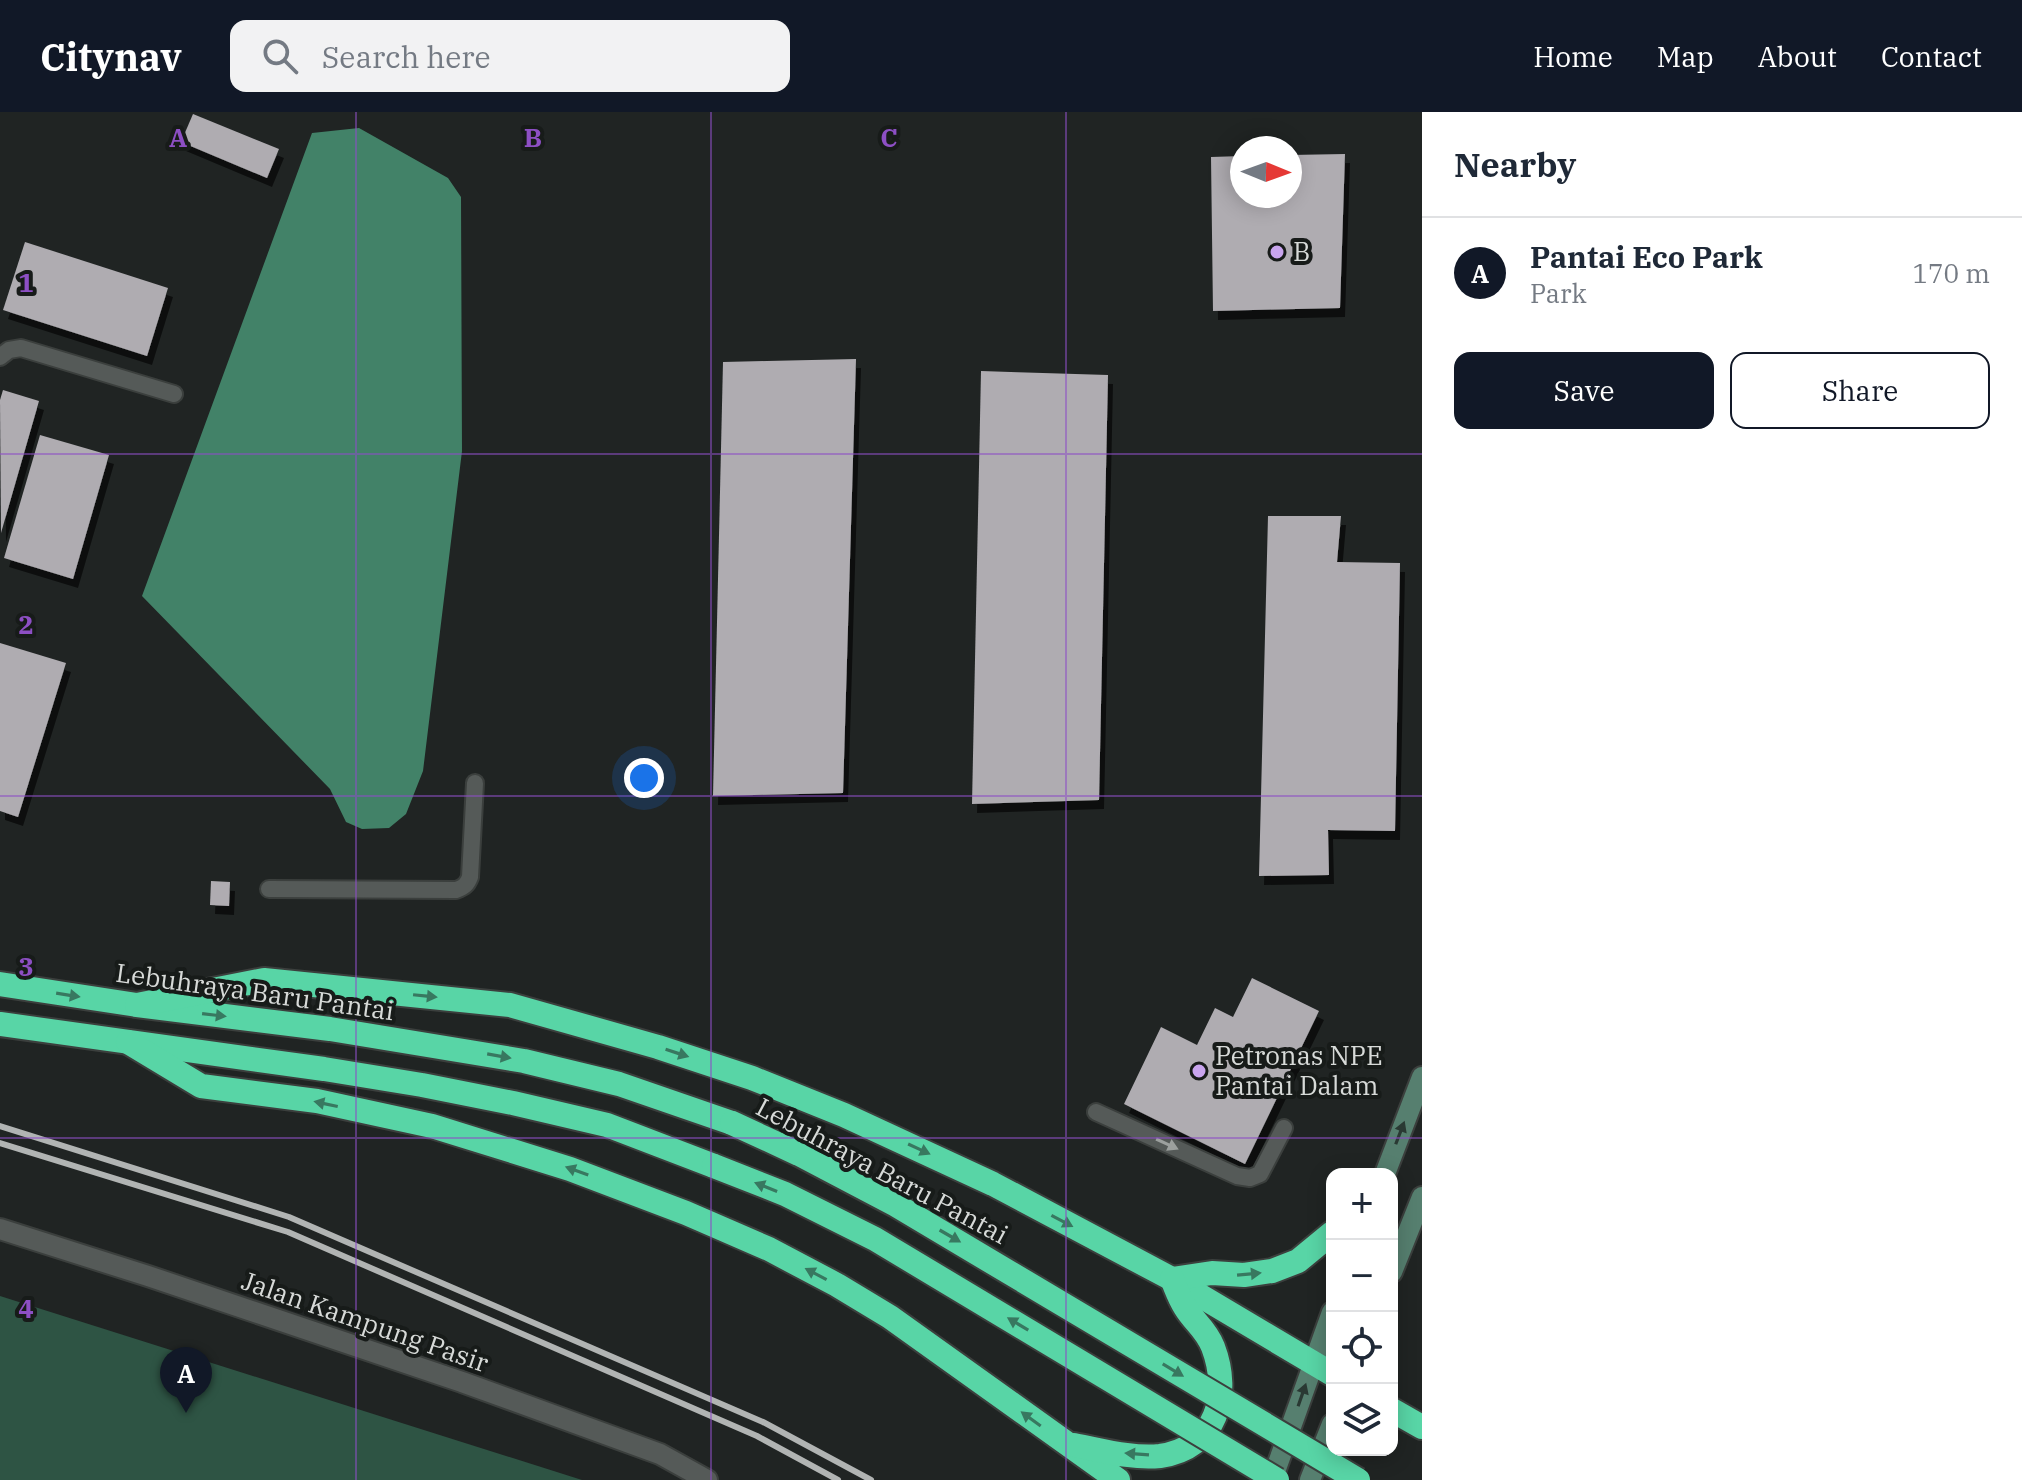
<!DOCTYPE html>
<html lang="en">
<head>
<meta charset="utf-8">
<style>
	body { margin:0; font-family:"IBM Plex Serif",serif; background:#f2f2f3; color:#1f2937 }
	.controls { position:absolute; right:24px; bottom:24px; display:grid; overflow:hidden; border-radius:16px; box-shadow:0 4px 20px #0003 }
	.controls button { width:72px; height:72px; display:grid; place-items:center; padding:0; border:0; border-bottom:2px solid #e0e1e3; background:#fff; color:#1f2937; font:40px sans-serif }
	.compass { position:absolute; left:1230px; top:24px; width:72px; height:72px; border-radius:50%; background:#fff; box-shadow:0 4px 20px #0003; rotate:91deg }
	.you { position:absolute; left:644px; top:666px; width:28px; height:28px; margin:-20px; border:6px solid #fff; border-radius:50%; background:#1a73e8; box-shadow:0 0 0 12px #1a73e833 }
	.badge { display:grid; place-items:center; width:52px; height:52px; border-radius:50%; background:#111827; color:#fff; font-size:26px; font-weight:700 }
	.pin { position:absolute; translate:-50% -66px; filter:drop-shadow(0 2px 4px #0008) }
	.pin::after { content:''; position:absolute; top:42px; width:28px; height:24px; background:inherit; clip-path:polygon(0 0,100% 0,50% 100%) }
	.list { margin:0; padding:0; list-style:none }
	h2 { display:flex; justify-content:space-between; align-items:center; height:104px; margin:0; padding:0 32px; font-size:34px }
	h2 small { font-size:26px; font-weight:400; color:#747a83 }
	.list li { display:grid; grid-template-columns:52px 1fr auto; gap:24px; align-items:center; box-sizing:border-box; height:112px; padding:0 32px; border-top:2px solid #e0e1e3 }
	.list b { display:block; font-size:30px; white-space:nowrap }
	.list p { margin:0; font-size:26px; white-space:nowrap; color:#747a83 }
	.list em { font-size:26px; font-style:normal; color:#747a83 }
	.actions { display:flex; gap:16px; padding:24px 32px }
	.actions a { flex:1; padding:18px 0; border:2px solid #111827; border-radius:16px; text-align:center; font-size:28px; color:#111827 }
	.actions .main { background:#111827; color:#fff }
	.icon { flex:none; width:44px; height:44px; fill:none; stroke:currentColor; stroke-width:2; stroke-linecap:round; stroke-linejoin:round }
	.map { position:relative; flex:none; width:1422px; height:1368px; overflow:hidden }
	header { display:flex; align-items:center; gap:48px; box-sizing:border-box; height:112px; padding:0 40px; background:#111827; color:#fff }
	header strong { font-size:38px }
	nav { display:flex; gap:44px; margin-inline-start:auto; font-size:28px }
	.search { width:560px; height:72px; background:#f2f2f3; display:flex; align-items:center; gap:20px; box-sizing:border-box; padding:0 28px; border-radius:16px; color:#747a83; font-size:30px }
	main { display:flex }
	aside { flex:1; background:#fff }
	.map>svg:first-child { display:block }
	.green { fill:#2e5444 }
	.water { fill:#428268 }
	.building { fill:#afacb1; filter:url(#shadow) }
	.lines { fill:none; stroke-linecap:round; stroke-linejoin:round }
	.service-casing { stroke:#3b3f3d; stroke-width:20 }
	.minor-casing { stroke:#3b3f3d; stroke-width:24 }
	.secondary-casing { stroke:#3b3f3d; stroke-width:24 }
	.motorway-casing { stroke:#3b3f3d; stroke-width:28 }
	.service { stroke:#555a58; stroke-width:16 }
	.minor { stroke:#555a58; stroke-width:20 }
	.secondary { stroke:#567f6f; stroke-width:20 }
	.motorway { stroke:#58d5a6; stroke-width:24 }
	.rail { stroke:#b1b4b3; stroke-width:6 }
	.motorway-bridge-casing { stroke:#3b3f3d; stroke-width:28; stroke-linecap:butt }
	.motorway-bridge { stroke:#58d5a6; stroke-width:24 }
	.oneway { fill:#387860 }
	.oneway2 { fill:#2a3933 }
	.oneway3 { fill:#9ca09e }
	.grid { fill:none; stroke:#8d4fc4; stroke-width:2; stroke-opacity:0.55 }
	.poi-dot { fill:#c9a5ee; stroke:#171b19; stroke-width:3 }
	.labels { text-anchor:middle; stroke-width:8; stroke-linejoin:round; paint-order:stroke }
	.poi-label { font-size:26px; fill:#d7dad8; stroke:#171b19; text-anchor:start }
	.street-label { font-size:26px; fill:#d7dad8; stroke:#171b19 }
	.grid-label { font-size:26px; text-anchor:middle; font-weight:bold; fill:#8d4fc4; stroke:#171b19; stroke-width:8; stroke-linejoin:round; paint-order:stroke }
</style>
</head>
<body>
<header>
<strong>Citynav</strong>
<div class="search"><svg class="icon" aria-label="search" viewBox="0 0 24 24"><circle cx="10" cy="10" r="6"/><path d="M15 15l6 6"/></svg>Search here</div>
<nav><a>Home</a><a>Map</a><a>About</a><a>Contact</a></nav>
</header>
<main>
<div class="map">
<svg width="1422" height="1368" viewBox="0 0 1422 1368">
	<defs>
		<filter id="shadow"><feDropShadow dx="5" dy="9" stdDeviation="0" flood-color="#0009"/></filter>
	</defs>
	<rect width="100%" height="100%" fill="#202423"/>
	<!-- green -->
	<path class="green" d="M0,1184L582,1368H0Z"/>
	<!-- water -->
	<path class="water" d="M359,16L448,66L461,85L462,339L423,659L406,702L389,716L362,717L346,710L330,677L142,484L312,21Z"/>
	<!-- building -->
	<g class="building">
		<path d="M193,2L279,37L267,66L181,30Z"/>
		<path d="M1345,42L1340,196L1213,199L1211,45L1242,44V84H1290V43Z"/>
		<path d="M25,130L168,176L147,244L3,198Z"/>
		<path d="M856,247L843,681L713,684L723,250Z"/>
		<path d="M981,259L1108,263L1099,688L972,692Z"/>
		<path d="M3,278L39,289L1,421L0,288Z"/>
		<path d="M40,323L109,343L73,467L4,446Z"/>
		<path d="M1268,404H1341L1337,450L1400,451L1395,719L1328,718L1329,763L1259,764Z"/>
		<path d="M0,531L66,551L18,705L0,699Z"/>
		<path d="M211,769L230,770L229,794L210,793Z"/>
		<path d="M1252,866L1319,899L1245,1052L1124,992L1161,915L1197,933L1215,896L1233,905Z"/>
	</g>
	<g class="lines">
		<!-- service casing -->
		<g class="service-casing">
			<g id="service">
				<path d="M0,245L9,238L21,236L174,282"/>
				<path d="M269,777L456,778C464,775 467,773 470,765L475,671"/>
				<path d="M1096,1000L1237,1064L1250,1066L1260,1062L1284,1016"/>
			</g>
		</g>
		<!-- minor casing -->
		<g class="minor-casing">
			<path id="minor" d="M0,1117L148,1164L462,1270L660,1342L707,1368"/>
		</g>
		<!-- secondary casing -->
		<g class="secondary-casing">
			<g id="secondary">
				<path d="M1385,1062L1422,965"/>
				<path d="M1392,1160L1422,1085"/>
				<path d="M1272,1368L1332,1200"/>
				<path d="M1310,1368L1332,1312"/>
			</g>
		</g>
		<!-- motorway casing -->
		<g class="motorway-casing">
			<g id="motorway">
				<path d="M0,872L137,893L330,917L524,949L619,972L732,1011"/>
				<path d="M137,893L264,868L510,893L658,935L752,966L844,1003L993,1072L1172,1167L1332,1262"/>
				<path d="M0,912L324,957L422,973L513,991L607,1013L714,1054"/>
				<path d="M128,930L201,974L317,989L432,1014L570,1057L686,1101L769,1137L837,1173L890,1205L1118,1368"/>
				<path d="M1172,1167L1212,1161L1244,1163L1272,1159L1298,1149L1332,1121"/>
				<path d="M1392,1298L1422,1315"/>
				<path d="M1074,1333C1101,1338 1132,1347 1160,1344C1217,1336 1231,1282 1213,1235C1206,1217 1194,1210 1185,1195C1179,1186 1176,1176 1172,1167"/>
			</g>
		</g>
		<!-- service -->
		<use href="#service" class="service"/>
		<!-- minor -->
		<use href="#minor" class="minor"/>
		<!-- secondary -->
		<use href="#secondary" class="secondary"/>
		<!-- motorway -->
		<use href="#motorway" class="motorway"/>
		<!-- rail -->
		<g class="rail">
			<path d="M0,1014L289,1105L763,1310L871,1368"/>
			<path d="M0,1031L288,1120L757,1324L838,1368"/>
		</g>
		<!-- motorway-bridge casing -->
		<g class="motorway-bridge-casing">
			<g id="motorway-bridge">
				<path d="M732,1011L799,1042L896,1093L1358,1368"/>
				<path d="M714,1054L785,1082L875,1127L1277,1368"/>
			</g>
		</g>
		<!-- motorway-bridge -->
		<use href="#motorway-bridge" class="motorway-bridge"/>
	</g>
	<!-- one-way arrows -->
	<defs><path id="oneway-solid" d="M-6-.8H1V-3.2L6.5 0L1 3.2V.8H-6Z" transform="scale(2)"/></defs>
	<g class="oneway">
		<use href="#oneway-solid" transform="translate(68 883) rotate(9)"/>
		<use href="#oneway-solid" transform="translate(425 884) rotate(6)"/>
		<use href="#oneway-solid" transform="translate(214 903) rotate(7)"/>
		<use href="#oneway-solid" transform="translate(677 941) rotate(18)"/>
		<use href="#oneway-solid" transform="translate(499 944) rotate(10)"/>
		<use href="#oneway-solid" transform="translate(326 992) rotate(-168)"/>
		<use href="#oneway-solid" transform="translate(919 1037) rotate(25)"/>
		<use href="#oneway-solid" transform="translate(577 1059) rotate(-160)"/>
		<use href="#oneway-solid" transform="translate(766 1075) rotate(-158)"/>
		<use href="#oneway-solid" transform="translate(1062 1109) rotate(28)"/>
		<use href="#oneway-solid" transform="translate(950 1124) rotate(30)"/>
		<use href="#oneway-solid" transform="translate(816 1162) rotate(-152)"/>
		<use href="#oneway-solid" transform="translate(1249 1162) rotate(-5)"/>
		<use href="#oneway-solid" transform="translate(1018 1212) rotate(-149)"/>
		<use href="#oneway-solid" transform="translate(1173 1258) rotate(31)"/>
		<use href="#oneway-solid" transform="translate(1031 1307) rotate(-144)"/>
		<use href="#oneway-solid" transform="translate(1137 1342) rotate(-176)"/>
	</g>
	<g class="oneway2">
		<use href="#oneway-solid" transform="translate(1400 1021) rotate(-69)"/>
		<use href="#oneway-solid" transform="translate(1302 1283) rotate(-71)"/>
	</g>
	<use class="oneway3" href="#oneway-solid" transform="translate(1167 1032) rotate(25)"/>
	<!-- grid -->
	<path class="grid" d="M356,0V1368M711,0V1368M1066,0V1368M0,342H1422M0,684H1422M0,1026H1422"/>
	<!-- markers -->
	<g class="poi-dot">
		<circle cx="1277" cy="140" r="8"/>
		<circle cx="1199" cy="959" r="8"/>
	</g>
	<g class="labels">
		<!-- poi labels -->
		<g class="poi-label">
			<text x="1293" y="149">B</text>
			<text x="1215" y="953">Petronas NPE<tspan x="1215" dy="30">Pantai Dalam</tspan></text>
		</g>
		<!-- street labels -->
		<g class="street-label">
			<text transform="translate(255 880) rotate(8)" y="9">Lebuhraya Baru Pantai</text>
			<text transform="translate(882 1059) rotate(28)" y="9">Lebuhraya Baru Pantai</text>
			<text transform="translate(365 1210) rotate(19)" y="9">Jalan Kampung Pasir</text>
		</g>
	</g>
	<g class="grid-label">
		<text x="178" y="35">A</text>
		<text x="533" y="35">B</text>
		<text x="889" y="35">C</text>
		<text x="26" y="180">1</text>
		<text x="26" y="522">2</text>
		<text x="26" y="864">3</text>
		<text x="26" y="1206">4</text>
	</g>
</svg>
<div class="controls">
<button>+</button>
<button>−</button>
<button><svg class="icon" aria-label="locate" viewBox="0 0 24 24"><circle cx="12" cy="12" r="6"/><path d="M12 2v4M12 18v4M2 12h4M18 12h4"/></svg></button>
<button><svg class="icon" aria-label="layers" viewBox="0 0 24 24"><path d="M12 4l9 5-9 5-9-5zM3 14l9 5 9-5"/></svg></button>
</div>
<svg class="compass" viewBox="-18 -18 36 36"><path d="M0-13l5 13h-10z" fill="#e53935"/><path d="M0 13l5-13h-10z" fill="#747a83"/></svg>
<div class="you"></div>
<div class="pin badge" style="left:186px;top:1301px">A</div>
</div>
<aside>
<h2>Nearby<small></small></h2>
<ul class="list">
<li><span class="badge">A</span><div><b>Pantai Eco Park</b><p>Park</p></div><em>170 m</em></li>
</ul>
<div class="actions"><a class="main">Save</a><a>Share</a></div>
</aside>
</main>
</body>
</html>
